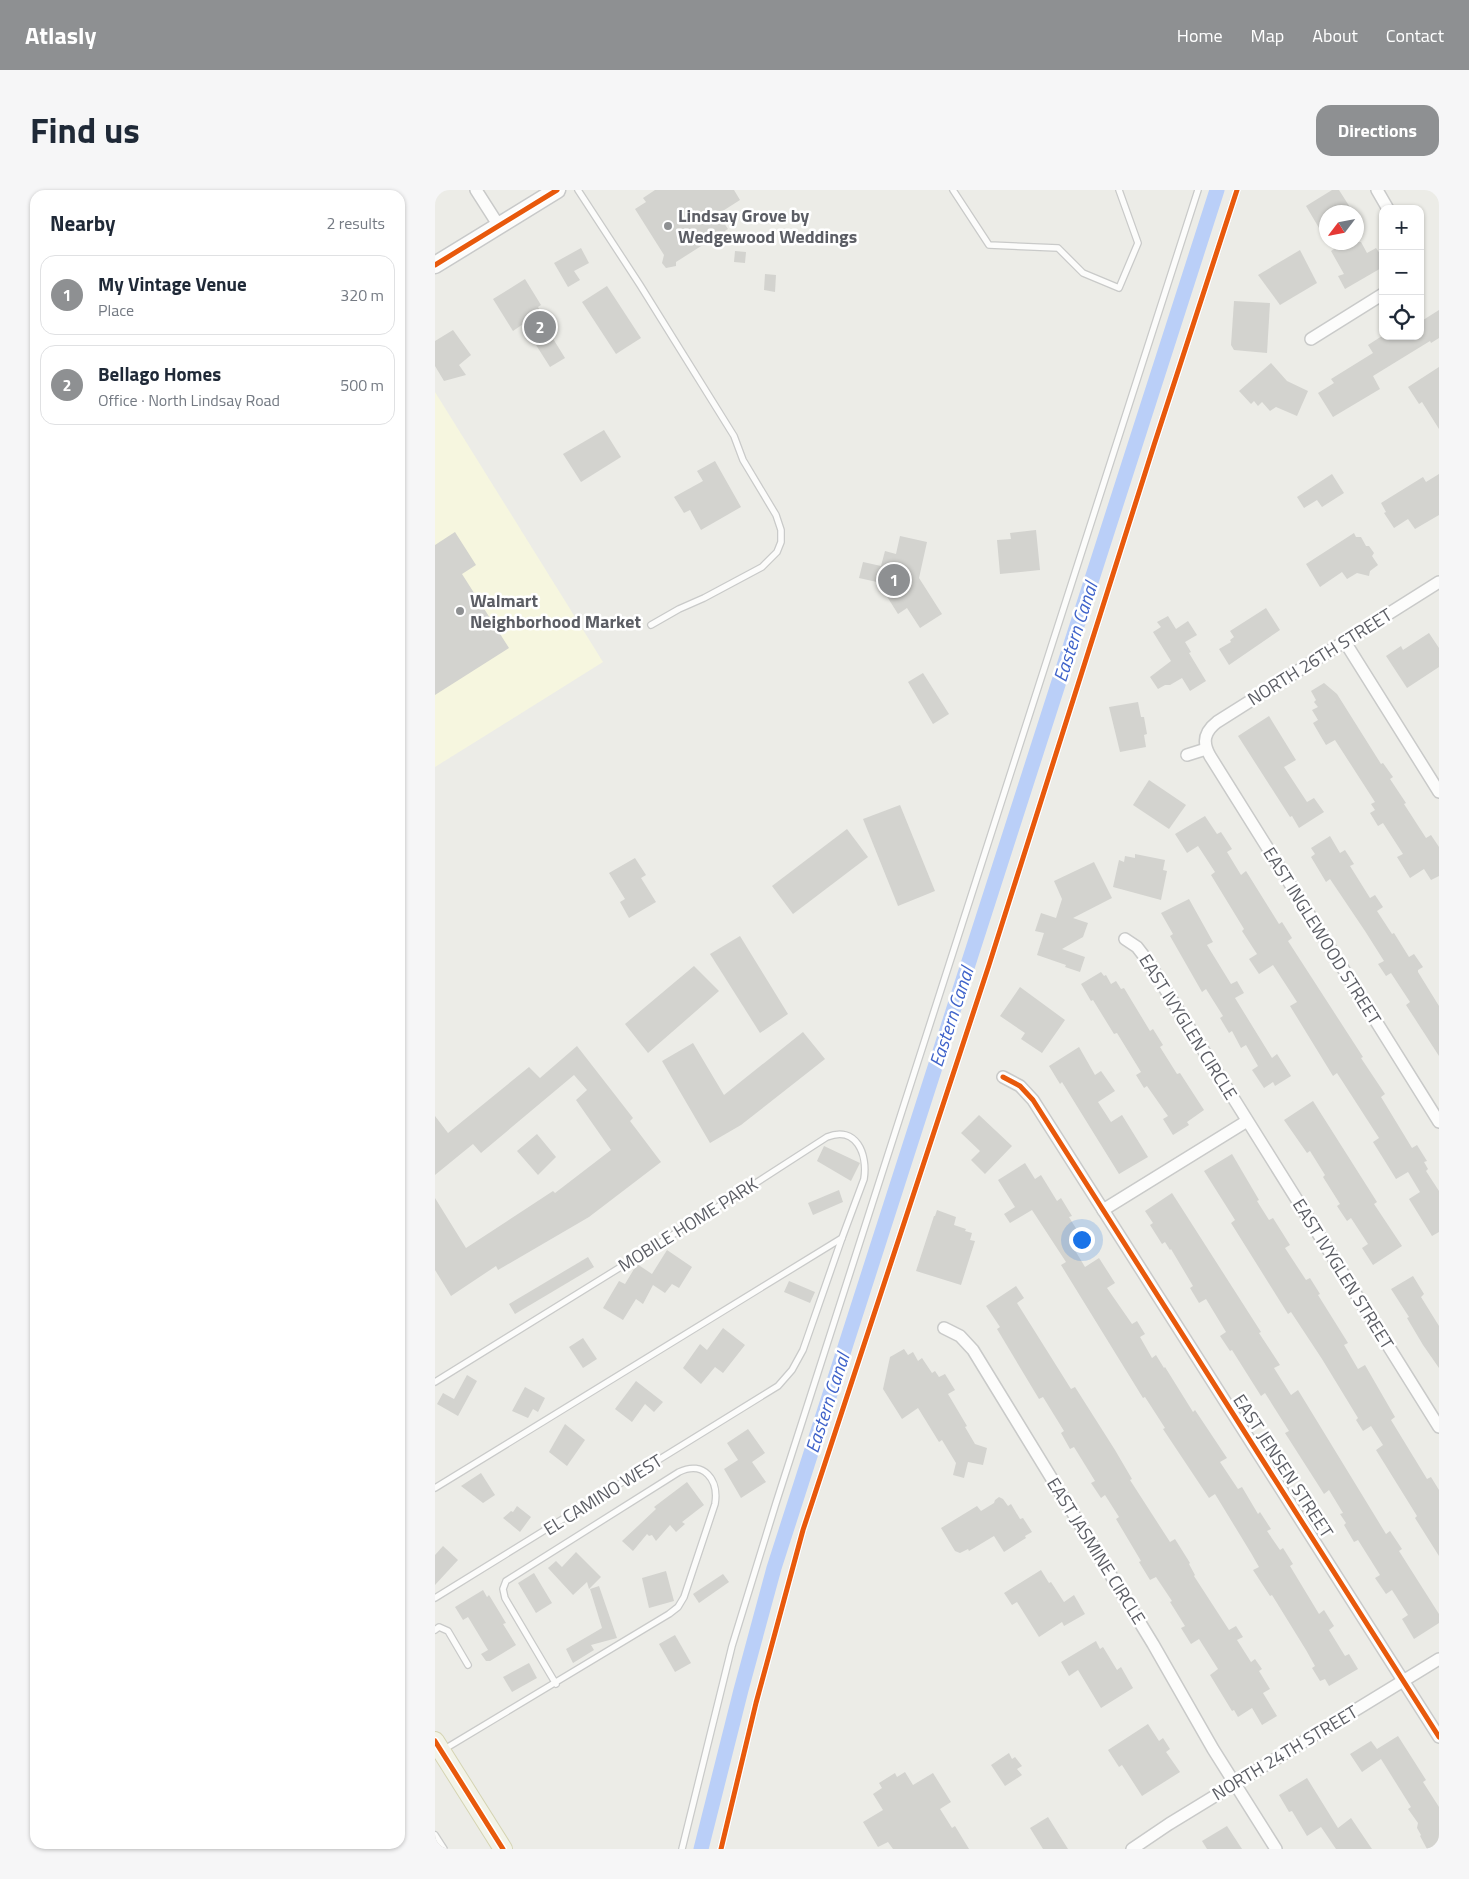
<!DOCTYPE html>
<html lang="en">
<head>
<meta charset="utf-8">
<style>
	body { margin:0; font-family:"Titillium Web",sans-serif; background:#f6f6f7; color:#1f2937 }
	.controls { position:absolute; right:15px; top:15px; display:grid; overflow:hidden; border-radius:10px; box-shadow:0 1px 4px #0004 }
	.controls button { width:45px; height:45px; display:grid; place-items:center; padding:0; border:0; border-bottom:1px solid #e0e1e3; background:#fff; color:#1f2937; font:25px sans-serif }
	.compass { position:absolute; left:884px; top:15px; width:45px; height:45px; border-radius:50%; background:#fff; box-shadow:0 1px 4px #0004; rotate:238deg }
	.you { position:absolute; left:646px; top:1049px; width:18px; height:18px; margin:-12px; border:4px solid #fff; border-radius:50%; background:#1a73e8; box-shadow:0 0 0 8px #1a73e833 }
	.badge { display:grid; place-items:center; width:32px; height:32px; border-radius:50%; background:#8e9092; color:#fff; font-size:16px; font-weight:700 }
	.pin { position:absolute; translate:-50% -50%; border:2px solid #fff; box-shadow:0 1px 5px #0006 }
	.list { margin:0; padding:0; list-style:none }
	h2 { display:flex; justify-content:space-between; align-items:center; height:65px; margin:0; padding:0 20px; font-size:21px }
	h2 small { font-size:16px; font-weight:400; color:#747a83 }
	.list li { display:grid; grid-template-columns:32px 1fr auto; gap:15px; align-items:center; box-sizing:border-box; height:80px; margin:0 10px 10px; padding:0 10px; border:1px solid #e0e1e3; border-radius:15px }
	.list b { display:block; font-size:19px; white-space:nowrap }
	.list p { margin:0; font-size:16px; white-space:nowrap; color:#747a83 }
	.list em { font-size:16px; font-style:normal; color:#747a83 }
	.icon { flex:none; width:28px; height:28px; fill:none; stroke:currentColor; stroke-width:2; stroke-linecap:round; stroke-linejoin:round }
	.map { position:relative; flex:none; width:1004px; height:1659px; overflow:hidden; border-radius:15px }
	header { display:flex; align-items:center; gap:30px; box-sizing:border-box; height:70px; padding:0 25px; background:#8e9092; color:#fff }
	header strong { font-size:24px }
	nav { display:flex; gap:28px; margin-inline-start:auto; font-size:18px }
	.intro { display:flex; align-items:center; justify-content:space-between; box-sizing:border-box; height:120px; padding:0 30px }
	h1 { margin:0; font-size:35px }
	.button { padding:12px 22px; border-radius:15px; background:#8e9092; color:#fff; font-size:18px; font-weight:700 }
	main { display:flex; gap:30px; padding:0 30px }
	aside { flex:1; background:#fff; border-radius:15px; box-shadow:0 1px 4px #0004 }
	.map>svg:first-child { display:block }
	.commercial { fill:#f6f6df }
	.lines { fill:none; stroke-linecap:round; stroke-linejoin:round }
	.canal { stroke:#bacff8; stroke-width:15 }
	.building { fill:#d3d3cf }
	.service-casing { stroke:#c9cac9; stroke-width:8 }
	.minor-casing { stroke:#c9cac9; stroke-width:14 }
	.secondary-casing { stroke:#c8c9c9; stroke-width:19 }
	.primary-casing { stroke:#d5d4b3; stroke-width:20 }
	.service { stroke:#fcfcfb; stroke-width:5.5 }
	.minor { stroke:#fcfcfb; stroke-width:11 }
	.secondary { stroke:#fcfcfb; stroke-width:16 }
	.primary { stroke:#f2f3e8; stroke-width:18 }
	.cycleway-casing { stroke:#fff; stroke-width:8 }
	.cycleway { stroke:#e8590c; stroke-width:5 }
	.poi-dot { fill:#8e9092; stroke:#fff; stroke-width:2 }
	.labels { text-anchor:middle; stroke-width:5; stroke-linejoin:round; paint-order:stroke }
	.poi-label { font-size:18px; font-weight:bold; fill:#5c5e65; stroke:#fff; text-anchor:start }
	.street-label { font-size:18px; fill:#5c5e65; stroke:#fff }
	.water-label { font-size:19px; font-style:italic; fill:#3f63ca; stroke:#fff }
</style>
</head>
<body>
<header>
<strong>Atlasly</strong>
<nav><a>Home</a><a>Map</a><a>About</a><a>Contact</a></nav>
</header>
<div class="intro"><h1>Find us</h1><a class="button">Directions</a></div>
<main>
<aside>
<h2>Nearby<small>2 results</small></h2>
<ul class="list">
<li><span class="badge">1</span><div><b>My Vintage Venue</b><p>Place</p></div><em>320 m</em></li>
<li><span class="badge">2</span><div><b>Bellago Homes</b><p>Office · North Lindsay Road</p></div><em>500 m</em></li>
</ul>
</aside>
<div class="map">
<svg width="1004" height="1659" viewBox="0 0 1004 1659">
	<rect width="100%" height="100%" fill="#ecece7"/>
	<!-- commercial -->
	<path class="commercial" d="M0,202L168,472L0,577Z"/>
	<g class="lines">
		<!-- canal -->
		<path class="canal" d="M266,1659L306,1500L339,1378L782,0"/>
	</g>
	<!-- building -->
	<g class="building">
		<path d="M220,0H299L305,10L283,24L293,39L241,72V76L231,78L227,73L229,65L200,19L211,12L208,8Z"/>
		<path d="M897,0H904L918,22H892V33L884,38L871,16Z"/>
		<path d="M909,52H926L932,63L941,58L948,68V77L910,99L903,86L909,84L896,61Z"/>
		<path d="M146,58L154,73L139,81L145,90L133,97L119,73Z"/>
		<path d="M865,60L882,93L845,115L823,85Z"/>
		<path d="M300,61L311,62L310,73L299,72Z"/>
		<path d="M330,84L341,85L340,102L329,100Z"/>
		<path d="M90,89L106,115L103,117L120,145L117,147L130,168L115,177L101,155L104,153L91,132L78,141L58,109Z"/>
		<path d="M172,96L206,148L181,164L147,112Z"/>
		<path d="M799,111L835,113L832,163L799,160L796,155Z"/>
		<path d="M1004,120V148L996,153L995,151L938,186L945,199L898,227L883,203L899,193L896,189L938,163L933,155L947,146H985V132Z"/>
		<path d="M18,140L36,165L24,175L31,185L9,191L0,176V151Z"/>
		<path d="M836,173L852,191L873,201L862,226L841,217L835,221L827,212L823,216L819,211L816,214L804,201Z"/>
		<path d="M1004,177V239L987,212L984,214L973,197Z"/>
		<path d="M169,240L186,267L146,292L128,264Z"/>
		<path d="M280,271L306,317L266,340L255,320L249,323L239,307L268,291L262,281Z"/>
		<path d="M897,284L909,303L887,317L882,310L869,318L862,307Z"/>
		<path d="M1004,284V325L980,339L973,329L959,338L949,323L951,322L946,313L988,287L991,292Z"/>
		<path d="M601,340L605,380L565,384L562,350L576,349L575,343Z"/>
		<path d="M20,342L41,375L27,384L74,458L0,505V355Z"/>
		<path d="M919,343L921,347H926L931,356H934L939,363L937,366L943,375L935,381L934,386L922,383L912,389L907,382L885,397L871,374Z"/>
		<path d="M465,346L492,352L484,388L507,424L485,438L472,418L463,424L446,397L442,396V392L424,388L428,372L446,376L450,361L461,364Z"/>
		<path d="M831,418L845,440L794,475L784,459L796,452L795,450L799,447L795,441Z"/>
		<path d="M733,426L741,439L753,431L762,445L750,452L756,462L754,463L771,491L755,501L747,488L735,495H730L723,499L715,487L736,471L718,442L726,437L722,432Z"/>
		<path d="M994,443L1004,458V477L972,498L951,466L966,456L968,460Z"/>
		<path d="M488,483L514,524L498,534L473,492Z"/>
		<path d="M889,493L902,504L946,574L948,573L958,587L955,589L971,613L969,614L991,648L996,645L1004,657V686L996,690L989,679L975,688L962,667L968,664L948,633L943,636L935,623L940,620L936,614L940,612L900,550L891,555L885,545L878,533L883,530L877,520L883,517L879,512L881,510L876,501Z"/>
		<path d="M703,512L706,527H709L712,544L709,545L711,557L685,562L674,517Z"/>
		<path d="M834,526L861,570L849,577L872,612L879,608L889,622L864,638L857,626L855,627L803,546Z"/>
		<path d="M714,590L751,615L734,639L698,615Z"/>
		<path d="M465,615L500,701L463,716L428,629Z"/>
		<path d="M770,626L782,644L786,642L797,659L792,662L806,685L811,681L844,734L847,732L857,748L853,751L928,867L926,868L950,904L946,907L977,958L982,955L992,971L989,972L993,979L991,981L1004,1001V1042L997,1046L974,1009L985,1002L973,982L961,989L938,952L944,948L902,883L898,886L855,816L862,812L838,775L824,784L814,769L822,764L807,741L809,739L776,685L780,682L763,656L752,663L740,644Z"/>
		<path d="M412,639L433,667L358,724L337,696Z"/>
		<path d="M895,646L905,663L910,660L919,674L915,676L935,708L940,705L948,717L942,721L957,744L959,743L974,767L979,764L988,777L983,780V782L1004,816V866L971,815L975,812L956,783L951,786L943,774L949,771L930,741L895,689L891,692L876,667L880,664L876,658Z"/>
		<path d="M700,664L730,670L728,680L732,681L726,710L678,697L684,670L689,672L690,666L700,668Z"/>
		<path d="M200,668L211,685L206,688L221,712L194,728L185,712L190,709L174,683Z"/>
		<path d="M659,672L677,708L638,728L653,733L648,747L627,759L650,767L645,782L630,777L631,775L602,765L609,743L600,741L606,723L621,728L627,709L619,691Z"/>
		<path d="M754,709L778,752L772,755L796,794L802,791L809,803L800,808L837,868L842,864L856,886L840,896L838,892L829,898L817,880L823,876L811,855L806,858L797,841L794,843L785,828L788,826L771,799L767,802L735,746L738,744L726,723Z"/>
		<path d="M305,746L353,824L325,843L275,764Z"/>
		<path d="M259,776L284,801L213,863L190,834Z"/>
		<path d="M666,782L669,786L671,785L676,794L681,791L686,799L689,798L715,841L718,839L728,855L725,857L742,884L745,883L769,920L752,932L754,935L738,945L728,929L733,926L712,896L709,898L701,885L706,882L682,843L679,844L658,810L656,811L646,794Z"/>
		<path d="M585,797L630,830L607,863L586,849L590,843L565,826Z"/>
		<path d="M368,842L390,869L306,935L275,953L227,871L258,853L289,905Z"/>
		<path d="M142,856L198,928L195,931L226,972L154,1027L63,1080L61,1076L16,1106L0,1080V1008L31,1058L118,1001L120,1003L176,960L141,910L152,900L139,885L46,963L38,954L0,985V926L13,943L94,877L105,888Z"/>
		<path d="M644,857L660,885L666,881L680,901L663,912L676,932L687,925L713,967L684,984L627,892L625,894L614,876Z"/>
		<path d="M878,911L942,1012L939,1014L967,1056L938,1075L927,1058L933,1054L916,1028L912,1031L902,1016L905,1014L888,987L890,985L875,961L872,963L849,930Z"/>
		<path d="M544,925L577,956L550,984L536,970L545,961L526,943Z"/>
		<path d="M102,944L121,967L103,985L82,961Z"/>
		<path d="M389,956L425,973L416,991L382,971Z"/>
		<path d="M797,964L824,1010L822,1011L834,1030L838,1028L855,1055L850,1058L871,1090L875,1088L885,1104L883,1105L913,1153L909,1155L923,1179L930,1175L960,1227L956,1230L992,1289L996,1287L1004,1300V1366L980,1328L982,1326L941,1260L948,1255L936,1236L928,1241L921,1230L923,1228L887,1169L856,1122L853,1124L796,1033L800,1030L769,981Z"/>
		<path d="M590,973L600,989L606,985L622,1011L626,1008L637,1026L634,1027L648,1050L638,1057L650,1077L664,1068L680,1093L672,1098L697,1134L702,1131L710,1144L705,1147L717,1168L721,1165L729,1178L730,1177L758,1222L760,1220L792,1268L785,1272L803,1299L807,1297L823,1324L825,1322L836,1339L832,1341L845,1360L848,1358L858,1374L855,1376L884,1424L889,1420L899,1436L894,1440L910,1466L914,1464L923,1479L894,1496L890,1489L885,1491L877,1478L880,1476L871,1460L837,1405L835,1406L818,1380L824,1377L816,1363L780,1304L774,1308L728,1239L730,1238L710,1207L708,1208L626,1075L631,1072L597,1020L575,1033L569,1024L580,1017L563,990Z"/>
		<path d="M404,1000L408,1012L378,1025L373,1013Z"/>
		<path d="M737,1003L826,1142L824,1143L845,1175L839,1178L856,1205L863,1200L951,1344L955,1341L967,1359L964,1361L1004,1424V1433L979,1449L967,1429L973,1425L957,1400L951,1404L940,1388L945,1385L923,1350L919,1352L909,1335L911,1333L905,1324L908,1323L894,1300L889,1304L850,1243L854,1241L830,1203L826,1206L797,1160L795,1161L785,1146L791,1142L771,1109L764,1113L755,1098L758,1096L736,1059L735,1060L730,1052L727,1054L715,1035L718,1033L710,1021Z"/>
		<path d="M502,1020L521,1027L519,1035L531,1039L530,1041L537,1043L535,1050L540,1051L526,1095L481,1081L499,1026H500Z"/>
		<path d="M232,1060L257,1077L244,1098L237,1094L230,1103L218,1095L208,1114L201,1109L188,1130L168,1118L184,1091L190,1094L202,1074L217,1084Z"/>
		<path d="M153,1067L159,1077L80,1124L74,1114Z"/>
		<path d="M978,1086L989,1104L986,1107L1004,1136V1178L988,1155L972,1128L974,1127L956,1099Z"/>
		<path d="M354,1091L380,1102L375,1113L349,1102Z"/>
		<path d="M581,1096L589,1108L582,1113L636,1199L640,1197L680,1260L697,1289L695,1290L735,1352L740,1349L755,1373L754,1374L760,1385L759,1386L794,1440L801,1436L808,1447L802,1450L816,1472L820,1469L827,1479L824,1481L835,1499L828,1503L842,1526L827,1535L817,1518L803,1527L799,1520L797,1521L775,1485L783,1479L764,1449L756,1454L746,1438L750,1436L735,1412L737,1411L721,1387L715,1390L704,1372L706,1371L681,1329L684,1327L670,1305L666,1308L656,1293L660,1291L639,1257L635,1259L626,1243L629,1241L608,1207L604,1209L562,1139L565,1137L551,1116Z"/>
		<path d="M288,1138L310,1155L288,1183L280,1177L266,1194L248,1178L265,1154L272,1160Z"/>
		<path d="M148,1148L162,1169L148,1178L134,1157Z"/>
		<path d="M469,1159L473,1165L478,1162L483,1171L487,1168L497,1183L500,1181L504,1187L510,1184L520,1200L513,1204L532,1236L530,1237L540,1254L552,1258L548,1275L533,1272L529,1288L518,1285L521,1273L507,1250L504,1252L483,1218L467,1229L448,1199L455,1167Z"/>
		<path d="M32,1185L42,1191L23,1226L2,1214L8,1203L19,1209Z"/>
		<path d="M201,1191L228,1212L219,1222L210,1214L197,1232L180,1219Z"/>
		<path d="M90,1197L110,1208L103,1222L98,1219L93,1228L77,1221Z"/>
		<path d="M130,1234L150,1250L132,1276L114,1262Z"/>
		<path d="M313,1239L330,1263L317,1272L331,1292L306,1308L289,1279L303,1270L292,1253Z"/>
		<path d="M46,1283L60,1305L48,1313L26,1296Z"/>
		<path d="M252,1292L269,1315L247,1332L250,1334L241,1342L235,1335L221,1351L217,1345L214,1346L212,1344L198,1361L187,1351L221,1319L219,1317Z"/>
		<path d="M564,1307L568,1309L573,1316L576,1314L585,1329L588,1328L597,1342L590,1346L591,1348L569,1362L559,1346L534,1361L533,1359L525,1363L520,1361L506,1338L542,1316L546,1321L559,1313L560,1310Z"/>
		<path d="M82,1316L96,1327L85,1342L68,1328L76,1321L78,1322Z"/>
		<path d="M8,1356L23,1370L0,1395V1365Z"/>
		<path d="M141,1362L166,1387L154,1399L152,1392L138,1405L113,1378L121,1371L127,1377Z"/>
		<path d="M606,1380L614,1393L616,1392L629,1412L639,1405L650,1424L629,1436L627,1432L604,1447L582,1412L577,1415L569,1403Z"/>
		<path d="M231,1381L239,1411L214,1418L207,1388Z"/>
		<path d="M99,1383L117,1413L101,1423L83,1393Z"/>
		<path d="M288,1384L294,1392L264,1413L258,1404Z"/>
		<path d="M164,1396L182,1448L156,1455L159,1460L138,1473L131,1459L167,1438L155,1399Z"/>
		<path d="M48,1400L52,1407L54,1405L71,1433L68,1434L81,1455L55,1471H51L46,1464L53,1460L33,1427L28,1430L20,1417Z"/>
		<path d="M240,1445L256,1473L240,1482L224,1454Z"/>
		<path d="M661,1451L665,1459L668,1457L682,1480L686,1477L698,1498L666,1518L643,1480L634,1486L626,1472Z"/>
		<path d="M94,1473L102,1488L77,1502L68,1487Z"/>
		<path d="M713,1534L724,1551L728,1548L735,1559L731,1562L745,1582L707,1606L687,1575L684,1577L673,1560Z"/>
		<path d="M963,1546L991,1590L988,1592L1004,1617V1659H992L985,1646L986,1645L982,1638L983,1633L973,1619L976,1617L946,1569L927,1582L915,1564L936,1551L942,1559Z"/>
		<path d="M574,1563L577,1569L580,1567L587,1576L582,1579L587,1585L570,1596L556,1575Z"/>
		<path d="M470,1582L478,1595L498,1583L516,1612L505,1619L517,1638L520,1636L534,1659H458L453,1652L443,1657L428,1632L448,1620L438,1604L447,1598L444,1593L460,1583L462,1587Z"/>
		<path d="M872,1588L903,1638L916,1628L937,1659H901L886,1637L872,1646L857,1621L854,1622L844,1605Z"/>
		<path d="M613,1627L633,1659H608L595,1638Z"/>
		<path d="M792,1636L807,1659H772L767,1651Z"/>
	</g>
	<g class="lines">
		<!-- service casing -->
		<g class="service-casing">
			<g id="service">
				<path d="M143,0L205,95L299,246L308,270L341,325L346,340V352L342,362L327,377L269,408L244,419L216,435"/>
				<path d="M518,0L554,55L623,58L648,83L684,98L703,53L684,0"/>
				<path d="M0,1192L310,1000L392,947C421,935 433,964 429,989L407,1048L0,1298"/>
				<path d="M0,1408L343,1196L357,1180L368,1160L407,1048"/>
				<path d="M0,1440L4,1437L13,1441L33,1475"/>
				<path d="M8,1560L234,1424L243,1417L249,1407L280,1314C284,1290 269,1270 244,1282L71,1391L68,1399L70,1408L121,1494"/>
				<path d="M0,1645L9,1659"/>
				<path d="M247,1659L297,1456L341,1313L763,0"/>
				<path d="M286,1659L321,1513L368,1340L554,775L719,255L802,0"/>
			</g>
		</g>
		<!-- minor casing -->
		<g class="minor-casing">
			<g id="minor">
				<path d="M41,0L64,36"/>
				<path d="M942,0L953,19"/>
				<path d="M876,149L948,104"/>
				<path d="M1004,392L782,532C769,542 767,552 775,566L1004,932"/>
				<path d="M910,452L1004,602"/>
				<path d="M752,565L771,559"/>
				<path d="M690,749L702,757L712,770L1004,1237"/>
				<path d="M568,887L585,896L598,910L1004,1547"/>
				<path d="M668,1020L812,931"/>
				<path d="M509,1138L525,1146L538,1160L718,1454L778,1559L841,1659"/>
				<path d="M697,1659L734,1634L1004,1469"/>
			</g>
		</g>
		<!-- secondary casing -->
		<g class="secondary-casing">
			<path id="secondary" d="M0,75L122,0"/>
		</g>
		<!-- primary casing -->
		<g class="primary-casing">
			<path id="primary" d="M0,1551L68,1659"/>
		</g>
		<!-- service -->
		<use href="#service" class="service"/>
		<!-- minor -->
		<use href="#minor" class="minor"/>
		<!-- secondary -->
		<use href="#secondary" class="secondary"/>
		<!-- primary -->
		<use href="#primary" class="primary"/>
		<!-- cycleway casing -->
		<g class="cycleway-casing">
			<g id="cycleway">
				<path d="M0,75L122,0"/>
				<path d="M568,887L585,896L598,910L1004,1547"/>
				<path d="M0,1551L68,1659"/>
				<path d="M286,1659L321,1513L368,1340L554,775L719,255L802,0"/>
			</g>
		</g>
		<!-- cycleway -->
		<use href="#cycleway" class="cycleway"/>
	</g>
	<!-- markers -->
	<g class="poi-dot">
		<circle cx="233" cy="36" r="5"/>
		<circle cx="25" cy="421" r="5"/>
	</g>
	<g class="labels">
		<!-- poi labels -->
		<g class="poi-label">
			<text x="243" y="32">Lindsay Grove by<tspan x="243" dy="21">Wedgewood Weddings</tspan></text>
			<text x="35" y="417">Walmart<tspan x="35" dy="21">Neighborhood Market</tspan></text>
		</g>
		<!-- street labels -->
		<g class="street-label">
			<text transform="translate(885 467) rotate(-32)" y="6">NORTH 26TH STREET</text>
			<text transform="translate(887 746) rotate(58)" y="6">EAST INGLEWOOD STREET</text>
			<text transform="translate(753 837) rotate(58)" y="6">EAST IVYGLEN CIRCLE</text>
			<text transform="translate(253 1035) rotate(-32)" y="6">MOBILE HOME PARK</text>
			<text transform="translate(908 1084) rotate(58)" y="6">EAST IVYGLEN STREET</text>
			<text transform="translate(848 1276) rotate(57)" y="6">EAST JENSEN STREET</text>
			<text transform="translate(168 1305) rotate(-32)" y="6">EL CAMINO WEST</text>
			<text transform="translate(661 1361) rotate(58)" y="6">EAST JASMINE CIRCLE</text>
			<text transform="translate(850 1563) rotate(-31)" y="6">NORTH 24TH STREET</text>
		</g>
		<!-- water labels -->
		<g class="water-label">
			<text transform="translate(640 442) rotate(-72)" y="7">Eastern Canal</text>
			<text transform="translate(516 827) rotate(-72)" y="7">Eastern Canal</text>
			<text transform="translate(392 1213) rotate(-72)" y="7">Eastern Canal</text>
		</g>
	</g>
</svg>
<div class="controls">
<button>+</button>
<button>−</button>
<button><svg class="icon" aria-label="locate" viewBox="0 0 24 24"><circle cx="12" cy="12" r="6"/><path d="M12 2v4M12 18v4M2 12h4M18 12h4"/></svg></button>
</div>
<svg class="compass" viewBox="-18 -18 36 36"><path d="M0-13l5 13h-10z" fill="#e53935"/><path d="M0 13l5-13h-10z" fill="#747a83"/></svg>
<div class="you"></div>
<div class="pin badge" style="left:459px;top:390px">1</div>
<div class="pin badge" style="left:105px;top:137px">2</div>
</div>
</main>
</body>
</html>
